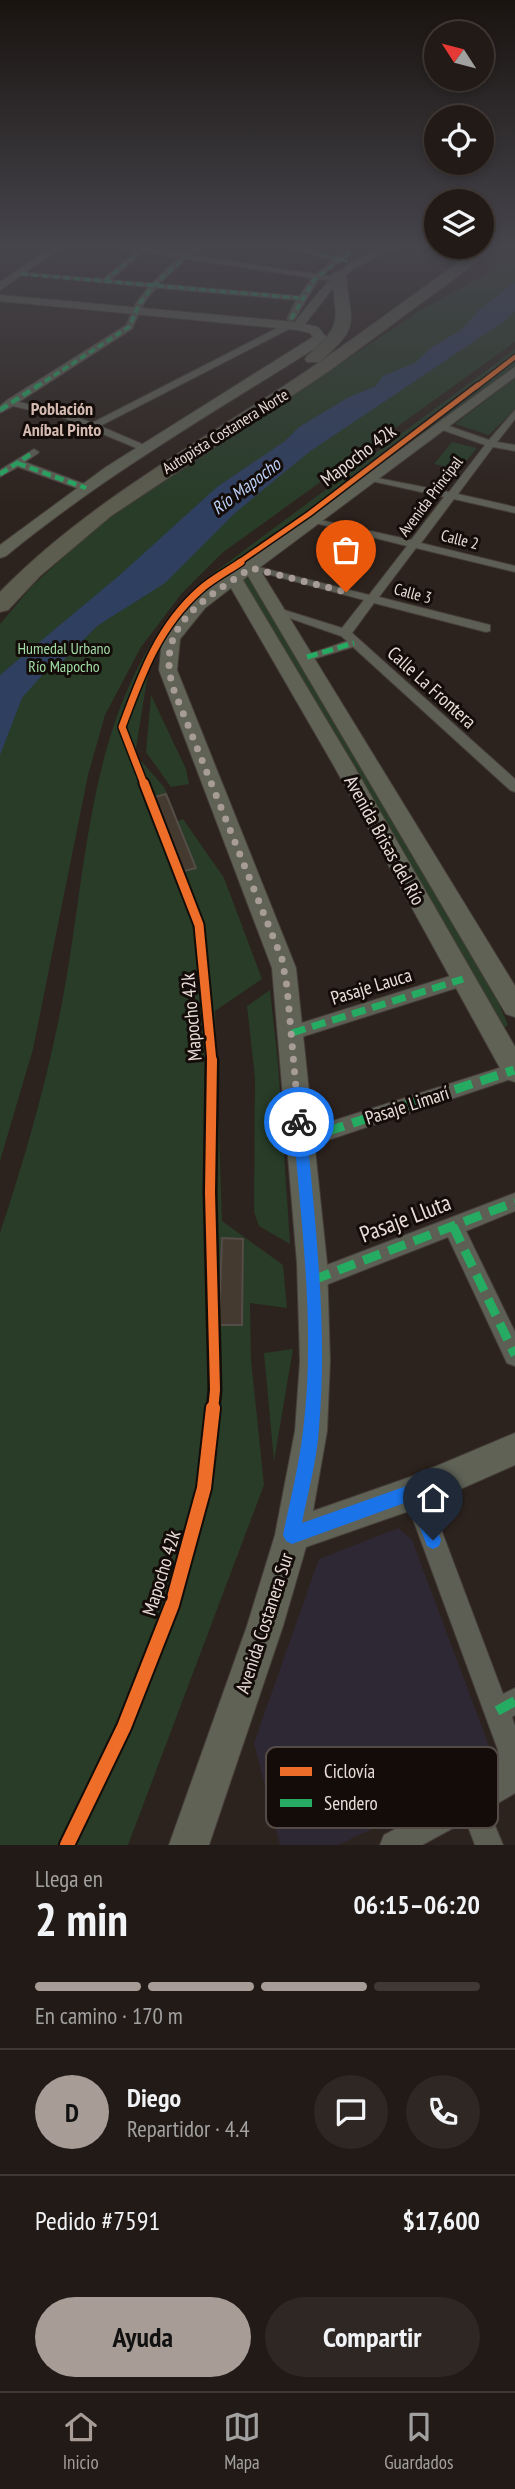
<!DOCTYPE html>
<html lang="es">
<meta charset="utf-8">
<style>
body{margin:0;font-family:"PT Sans Narrow",sans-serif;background:#2e2723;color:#f1f3f6;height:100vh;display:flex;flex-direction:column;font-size:26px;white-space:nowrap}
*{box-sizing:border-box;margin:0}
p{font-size:23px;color:#a2a1a1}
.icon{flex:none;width:38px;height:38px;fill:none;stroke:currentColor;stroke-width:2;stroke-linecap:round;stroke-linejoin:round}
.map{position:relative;height:1845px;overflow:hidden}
.sheet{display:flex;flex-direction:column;background:#221a16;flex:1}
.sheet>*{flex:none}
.needle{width:46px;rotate:306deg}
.controls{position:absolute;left:424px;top:21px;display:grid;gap:14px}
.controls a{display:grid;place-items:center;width:70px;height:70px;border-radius:50%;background:#221a16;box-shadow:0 4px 10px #0003,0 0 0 2px #3f3835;font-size:35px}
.pin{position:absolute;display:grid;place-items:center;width:60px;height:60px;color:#fff;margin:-72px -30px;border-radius:50% 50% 50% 0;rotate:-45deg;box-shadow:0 0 7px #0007}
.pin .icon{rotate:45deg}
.courier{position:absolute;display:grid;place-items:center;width:70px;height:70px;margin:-35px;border:5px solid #1a73e8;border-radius:50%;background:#fff;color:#222;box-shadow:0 2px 9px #0007}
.overview em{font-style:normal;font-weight:600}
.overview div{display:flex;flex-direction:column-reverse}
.overview{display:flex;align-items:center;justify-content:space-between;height:119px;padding:0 35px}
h1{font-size:46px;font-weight:600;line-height:52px}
.bar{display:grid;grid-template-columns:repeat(4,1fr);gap:10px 7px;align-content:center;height:84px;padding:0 35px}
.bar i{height:9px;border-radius:5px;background:#3f3835}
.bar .selected{background:#a89c96}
.bar p{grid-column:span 4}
.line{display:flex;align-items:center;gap:18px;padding:0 35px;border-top:2px solid #3f3835}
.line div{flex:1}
.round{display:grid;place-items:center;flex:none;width:74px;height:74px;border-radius:37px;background:#2e2723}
.primary-button{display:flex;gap:14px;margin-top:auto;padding:14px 35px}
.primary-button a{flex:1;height:80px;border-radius:42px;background:#a89c96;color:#111;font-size:28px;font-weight:600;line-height:80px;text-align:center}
.primary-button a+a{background:#2e2723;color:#f1f3f6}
.tabs{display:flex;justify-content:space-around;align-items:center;height:98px;border-top:2px solid #3f3835;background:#221a16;font-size:19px;color:#a2a1a1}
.tabs a{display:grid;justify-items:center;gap:4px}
.tabs .selected{color:#a89c96}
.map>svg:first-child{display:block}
.education{fill:#2e2835}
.green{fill:#283c28}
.water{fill:#2f3f60}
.building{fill:#443a30;stroke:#544c46;stroke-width:2}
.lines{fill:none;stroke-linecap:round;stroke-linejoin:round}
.street-casing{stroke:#463e3a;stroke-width:2}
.secondary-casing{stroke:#463e3a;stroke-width:2}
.primary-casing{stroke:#463e3a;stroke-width:3}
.highway-casing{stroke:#463e3a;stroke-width:2}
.street{fill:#5d5f54;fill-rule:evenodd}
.secondary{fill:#5f6255;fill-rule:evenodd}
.primary{fill:#5f5f52;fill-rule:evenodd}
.highway{fill:#5c5c4f;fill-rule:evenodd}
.quiet-far5{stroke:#26ab63;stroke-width:3.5;stroke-dasharray:7 3.5;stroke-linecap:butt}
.quiet-far4{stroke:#26ab63;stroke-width:4.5;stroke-dasharray:9 4.5;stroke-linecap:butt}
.quiet-far3{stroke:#26ab63;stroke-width:5;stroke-dasharray:11 5;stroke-linecap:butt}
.quiet-far2{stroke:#26ab63;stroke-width:7;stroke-dasharray:14 7;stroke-linecap:butt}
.quiet-far1{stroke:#26ab63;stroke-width:9;stroke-dasharray:18 9;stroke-linecap:butt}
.quiet{stroke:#26ab63;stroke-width:10;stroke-dasharray:22 10;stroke-linecap:butt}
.cycleway-far5-casing{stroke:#140c08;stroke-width:7}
.cycleway-far4-casing{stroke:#140c08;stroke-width:8}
.cycleway-far3-casing{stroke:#140c08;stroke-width:10}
.cycleway-far2-casing{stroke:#140c08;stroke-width:13}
.cycleway-far1-casing{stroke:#140c08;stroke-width:15}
.cycleway-casing{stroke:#140c08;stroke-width:18}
.cycleway-far5{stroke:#ee6e29;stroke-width:4.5}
.cycleway-far4{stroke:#ee6e29;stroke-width:5}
.cycleway-far3{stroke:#ee6e29;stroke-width:7}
.cycleway-far2{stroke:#ee6e29;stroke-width:9}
.cycleway-far1{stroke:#ee6e29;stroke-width:10}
.cycleway{stroke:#ee6e29;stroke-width:14}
.route{fill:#1a73e8}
.done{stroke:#a89c96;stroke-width:7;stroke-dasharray:0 12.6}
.labels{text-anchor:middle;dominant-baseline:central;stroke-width:6;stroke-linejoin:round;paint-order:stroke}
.far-street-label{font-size:16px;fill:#eaddd7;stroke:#140c08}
.far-park-label{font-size:16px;fill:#a1dda6;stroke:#140c08}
.far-neighbourhood-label{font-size:18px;font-weight:bold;fill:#d5bbb1;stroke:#140c08}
.far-water-label{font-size:18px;font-style:italic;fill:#bbd0f7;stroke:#140c08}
.street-label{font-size:19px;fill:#eaddd7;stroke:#140c08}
.near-street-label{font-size:23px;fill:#eaddd7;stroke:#140c08}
.key{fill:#140c08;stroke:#544b46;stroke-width:2}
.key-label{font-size:19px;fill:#eaddd7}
</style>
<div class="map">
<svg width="515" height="1845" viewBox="0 0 515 1845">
<rect width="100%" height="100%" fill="#2d231e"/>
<path class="education" d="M398 1528 412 1540 498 1770 338 1845H280L254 1743 319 1559Z"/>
<path class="green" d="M515 254V342L222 553 182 593 141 647 105 715 88 775 33 1049 0 1161V624L33 585 102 522 424 308 485 275Z
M515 349V367L309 519 163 642 148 673 135 754 164 787 178 821 183 819 224 878 262 979 215 1011 222 1221 283 1265 287 1308 250 1303 251 1360 264 1485 128 1845H0V1233C25 1158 47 1081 62 1003 90 858 86 695 199 584Z
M515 378V409L489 435 455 424Z
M452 442 477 448 459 470 434 464Z
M245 578 250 579 496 997 508 1025 499 1032 242 581Z
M151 695 186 769 189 784 171 787 146 752Z
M270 990 278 1064 290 1244 259 1226 254 1212 255 1078 247 1006Z
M293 1349 274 1461 264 1353Z"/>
<path class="water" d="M515 282V311L503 322 309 452 235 513 165 583 97 626 60 664 45 672 22 698 0 755V675L121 574 217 487 285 441 299 427 349 397 376 386 383 376 415 363 432 347 461 330 479 310Z"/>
<path class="building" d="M166 794 196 868 180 872 151 798Z
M222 1238 243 1239 242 1325H219Z"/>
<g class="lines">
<g class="street-casing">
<path id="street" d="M108 245H147L148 248 183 254 194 245H202L190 255 316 274 333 260 277 245H291L337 256 347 250 354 252 345 258 346 262 340 261 323 275 337 277V281L319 279 317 282 295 319 291 321 287 319 296 300 156 288 144 303 132 329 19 402 70 414 92 423 287 323H293V327L100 426 149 447 151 449 146 452 64 418 13 406 0 413V406L7 400 126 325 136 303 148 287 17 274 21 272 103 279 136 251ZM143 252 178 257 152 283 111 280ZM186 259 312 278 299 296 159 284Z
M515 410V419L497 442 515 445V451L493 447 458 494 515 507V513L454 499 421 543 515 566V572L416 548 379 597 490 625V631L486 632 374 603 352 633 515 779V792L510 790 353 647 307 661 301 657 347 641 341 636 272 612 278 608 342 628 364 600 245 568 251 565 369 595 407 546 311 522V518L411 540 444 497 367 480V476L449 492 485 445 437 428V424H443L489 440Z
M34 449 39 452 37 454 25 462 90 486V490H82L18 467 0 477V470Z
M463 972 469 974 471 979 469 984 292 1040 286 1038 283 1033 286 1028 292 1026Z
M515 1063 514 1078 301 1149 294 1146 292 1140 294 1134 301 1131Z
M515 1193V1211L466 1231 515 1332V1366L507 1363 448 1237 313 1290 306 1287 303 1280 306 1273Z
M415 1480 423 1484 427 1492 503 1694 515 1688V1715L512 1717 515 1726V1793L488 1809 503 1845H475L466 1821 422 1845H380L384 1835 495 1777 499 1768 498 1750 403 1492 407 1484Z"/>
</g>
<g class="secondary-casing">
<path id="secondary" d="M54 245H66L0 290V282Z
M385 245H401L353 269 333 288 305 324 318 327 326 337 314 349C209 415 102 477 6 556L0 558V545L106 467 313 337 310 333 298 330 0 301V295L295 322C321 288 343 260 385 245Z
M515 367V377L259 568 515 986V1017L506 1014 248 576 243 580 354 766 515 1047V1082L506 1079 334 766 231 588 205 608 180 639 177 670 296 968 327 1263 330 1361 327 1431 313 1511 413 1476 515 1433V1465L415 1509 306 1547 283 1626 209 1845H169L247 1626 275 1535 295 1431 300 1361 297 1263 272 968 159 670 162 639 193 600Z"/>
</g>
<g class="primary-casing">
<path id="primary" d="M428 245 419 250 413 246 414 245Z"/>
</g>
<g class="highway-casing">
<path id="highway" d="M484 245H500L329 371 111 516 40 576 8 610 0 612V592C85 505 191 447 293 380 358 337 419 289 484 245Z
M339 270 346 274C350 324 363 325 319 362H307L305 359 307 356C347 322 334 319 332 274Z"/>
</g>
<use href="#street" class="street"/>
<use href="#secondary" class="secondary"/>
<use href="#primary" class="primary"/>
<use href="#highway" class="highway"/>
<path class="quiet-far5" d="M280 245 352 262
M21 274 299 298
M105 281 147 245
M291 319 314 280 350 252
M36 387 129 327 140 303 153 286 199 245"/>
<path class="quiet-far4" d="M0 410 39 385
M17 463 86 488
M0 474 34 452"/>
<path class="quiet-far3" d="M307 657 354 643"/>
<path class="quiet-far2" d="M292 1033 463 979"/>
<path class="quiet-far1" d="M301 1140 514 1070
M453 1226 515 1355
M313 1280 515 1202"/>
<path class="quiet" d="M497 1711 515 1701"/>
<g class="cycleway-far5-casing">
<path id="cycleway-far5" d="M476 387 515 357"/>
</g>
<g class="cycleway-far4-casing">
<path id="cycleway-far4" d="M238 563 309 514 478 385"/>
</g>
<g class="cycleway-far3-casing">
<path id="cycleway-far3" d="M144 784 122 727C141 676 158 627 200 590 212 579 228 571 241 562"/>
</g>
<g class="cycleway-far2-casing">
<path id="cycleway-far2" d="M144 783 199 925 212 1062"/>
</g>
<g class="cycleway-far1-casing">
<path id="cycleway-far1" d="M212 1060 210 1192 215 1390 213 1410"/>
</g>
<g class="cycleway-casing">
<path id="cycleway" d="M67 1845 124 1727 172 1605 204 1488 213 1408"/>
</g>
<use href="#cycleway-far5" class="cycleway-far5"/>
<use href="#cycleway-far4" class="cycleway-far4"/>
<use href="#cycleway-far3" class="cycleway-far3"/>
<use href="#cycleway-far2" class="cycleway-far2"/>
<use href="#cycleway-far1" class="cycleway-far1"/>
<use href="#cycleway" class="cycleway"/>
</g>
<linearGradient id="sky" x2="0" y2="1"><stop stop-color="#191310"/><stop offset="0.49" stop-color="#46454c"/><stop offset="1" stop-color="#46454c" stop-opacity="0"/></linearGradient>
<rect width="515" height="504" fill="url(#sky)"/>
<path class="route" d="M299 1116 306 1122C315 1224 328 1325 319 1428 317 1460 308 1492 302 1523L415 1483 420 1486 441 1540 439 1546 433 1549 427 1546 410 1501 292 1544 286 1541 283 1535C290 1501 299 1466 303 1431 316 1329 301 1224 293 1122Z"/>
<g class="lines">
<path class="done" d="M299 1122 287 987 282 959 175 693C151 627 203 600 251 568L346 592"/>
</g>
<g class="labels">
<g class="far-street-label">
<text transform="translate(225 431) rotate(-32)">Autopista Costanera Norte</text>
<text transform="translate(430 496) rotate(-53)">Avenida Principal</text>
<text transform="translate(460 539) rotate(14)">Calle 2</text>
<text transform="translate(413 593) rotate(15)">Calle 3</text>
</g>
<g class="far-park-label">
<text x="64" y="648">Humedal Urbano<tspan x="64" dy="18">Río Mapocho</tspan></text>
</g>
<g class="far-neighbourhood-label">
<text x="62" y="408">Población<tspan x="62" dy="21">Aníbal Pinto</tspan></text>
</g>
<g class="far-water-label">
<text transform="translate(246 486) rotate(-37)">Río Mapocho</text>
</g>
<g class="street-label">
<text transform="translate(358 455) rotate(-37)">Mapocho 42k</text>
<text transform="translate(432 687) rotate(42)">Calle La Frontera</text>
<text transform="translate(385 840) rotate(61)">Avenida Brisas del Río</text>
<text transform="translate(371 986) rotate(-17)">Pasaje Lauca</text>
<text transform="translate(191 1017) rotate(-95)">Mapocho 42k</text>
<text transform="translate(407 1105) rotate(-18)">Pasaje Limarí</text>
<text transform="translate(161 1573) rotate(-73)">Mapocho 42k</text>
<text transform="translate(264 1623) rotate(-72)">Avenida Costanera Sur</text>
</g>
<g class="near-street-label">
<text transform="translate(405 1218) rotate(-21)">Pasaje Lluta</text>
</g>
</g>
<rect x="266" y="1747" width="232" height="81" rx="10" class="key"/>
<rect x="280" y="1767" width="32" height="9" fill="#ee6e29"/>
<rect x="280" y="1799" width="32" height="8" fill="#26ab63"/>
<g class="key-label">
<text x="324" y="1778">Ciclovía</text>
<text x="324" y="1810">Sendero</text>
</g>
</svg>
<div class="controls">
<a><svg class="needle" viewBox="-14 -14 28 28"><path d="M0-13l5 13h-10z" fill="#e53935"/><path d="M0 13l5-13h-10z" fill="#a2a1a1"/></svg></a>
<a><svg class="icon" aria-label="locate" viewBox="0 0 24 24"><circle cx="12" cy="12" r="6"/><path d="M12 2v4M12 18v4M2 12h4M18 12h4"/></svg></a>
<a><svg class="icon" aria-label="layers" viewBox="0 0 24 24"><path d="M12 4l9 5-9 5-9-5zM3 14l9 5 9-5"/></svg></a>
</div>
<div class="pin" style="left:346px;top:592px;background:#ea580c"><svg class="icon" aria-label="bag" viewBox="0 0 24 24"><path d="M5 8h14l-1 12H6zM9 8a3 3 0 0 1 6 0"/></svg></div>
<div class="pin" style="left:433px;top:1540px;background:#1f2937"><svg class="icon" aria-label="home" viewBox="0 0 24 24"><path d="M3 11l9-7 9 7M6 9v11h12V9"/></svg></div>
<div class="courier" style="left:299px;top:1122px"><svg class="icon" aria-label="bike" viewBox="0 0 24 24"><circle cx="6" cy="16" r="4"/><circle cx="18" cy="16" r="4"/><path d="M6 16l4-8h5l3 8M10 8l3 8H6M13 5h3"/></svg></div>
</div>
<section class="sheet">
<div class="overview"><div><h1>2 min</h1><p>Llega en</p></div><em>06:15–06:20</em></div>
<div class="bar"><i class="selected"></i><i class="selected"></i><i class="selected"></i><i></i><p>En camino · 170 m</p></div>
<div class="line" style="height:126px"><b class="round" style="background:#a89c96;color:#111">D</b><div><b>Diego</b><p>Repartidor · 4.4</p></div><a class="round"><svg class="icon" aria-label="chat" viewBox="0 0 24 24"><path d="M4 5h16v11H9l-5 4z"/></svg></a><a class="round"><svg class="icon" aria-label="phone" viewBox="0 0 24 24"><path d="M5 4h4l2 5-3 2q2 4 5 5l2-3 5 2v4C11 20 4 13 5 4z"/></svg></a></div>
<div class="line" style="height:91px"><div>Pedido #7591</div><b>$17,600</b></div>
<div class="primary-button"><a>Ayuda</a><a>Compartir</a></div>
</section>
<nav class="tabs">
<a class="selected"><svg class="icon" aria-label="home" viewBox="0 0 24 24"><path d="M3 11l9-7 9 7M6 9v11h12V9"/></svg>Inicio</a>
<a><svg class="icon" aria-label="map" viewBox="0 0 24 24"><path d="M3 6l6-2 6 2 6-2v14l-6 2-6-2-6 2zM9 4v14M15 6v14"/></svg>Mapa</a>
<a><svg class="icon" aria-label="saved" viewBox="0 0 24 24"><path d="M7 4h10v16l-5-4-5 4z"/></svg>Guardados</a>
</nav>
